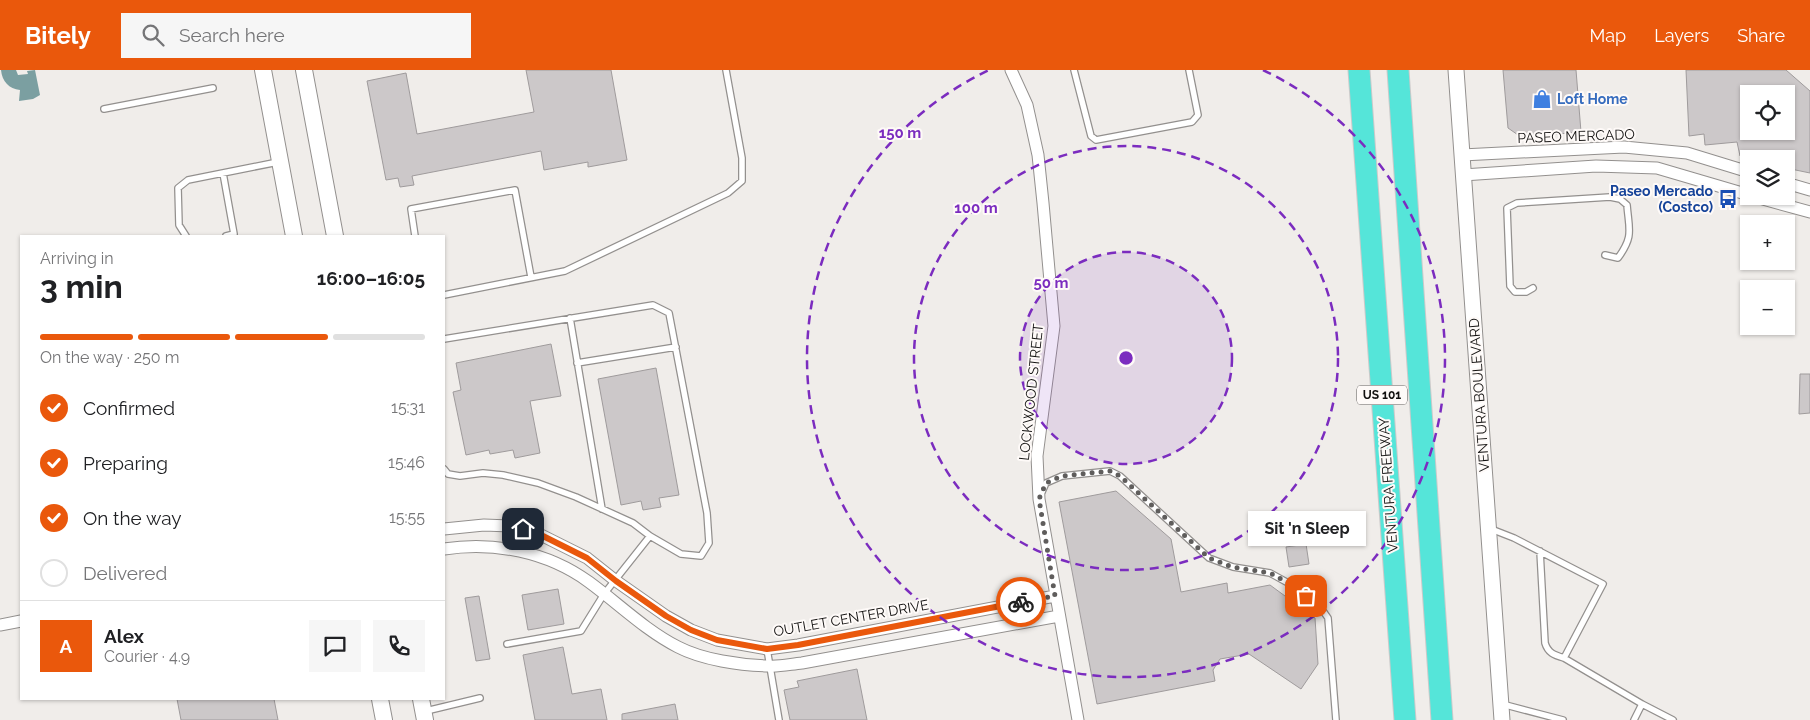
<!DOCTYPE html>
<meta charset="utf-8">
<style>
body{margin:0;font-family:Raleway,sans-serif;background:#f6f6f6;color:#202124;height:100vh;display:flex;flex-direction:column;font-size:19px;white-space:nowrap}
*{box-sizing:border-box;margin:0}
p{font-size:16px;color:#757577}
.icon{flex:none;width:28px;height:28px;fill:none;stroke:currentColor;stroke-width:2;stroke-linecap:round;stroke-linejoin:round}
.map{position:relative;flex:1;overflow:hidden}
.sheet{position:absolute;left:20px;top:165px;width:425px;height:465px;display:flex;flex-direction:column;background:#fff;border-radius:0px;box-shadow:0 1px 4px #0004}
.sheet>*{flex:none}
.fabs{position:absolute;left:1740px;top:15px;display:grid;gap:10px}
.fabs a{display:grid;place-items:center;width:55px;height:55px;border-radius:0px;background:#fff;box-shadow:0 1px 4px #0004;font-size:25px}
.pin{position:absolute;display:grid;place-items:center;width:42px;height:42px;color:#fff;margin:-21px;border-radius:10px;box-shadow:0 2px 8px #0006}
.courier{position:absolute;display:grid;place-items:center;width:50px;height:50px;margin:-25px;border:4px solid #ea580c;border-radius:50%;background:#fff;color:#222;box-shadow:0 1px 6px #0007}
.bubble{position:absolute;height:35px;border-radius:0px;background:#fff;box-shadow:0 1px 4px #0004;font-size:16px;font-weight:700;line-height:35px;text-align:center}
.head em{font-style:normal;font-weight:700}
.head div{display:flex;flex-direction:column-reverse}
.head{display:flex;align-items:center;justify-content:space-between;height:85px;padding:0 20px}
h1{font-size:32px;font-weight:700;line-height:38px}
.bar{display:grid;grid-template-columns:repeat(4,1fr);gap:8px 5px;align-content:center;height:60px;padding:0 20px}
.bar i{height:6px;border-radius:4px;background:#e0e0e0}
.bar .selected{background:#ea580c}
.bar p{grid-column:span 4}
.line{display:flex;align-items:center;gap:12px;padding:0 20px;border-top:1px solid #e0e0e0}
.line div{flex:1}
.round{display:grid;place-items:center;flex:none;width:52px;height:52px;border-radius:0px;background:#f6f6f6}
ol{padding:0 20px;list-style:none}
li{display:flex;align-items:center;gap:15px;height:55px}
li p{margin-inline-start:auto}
li .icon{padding:5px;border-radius:50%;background:#ea580c;color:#fff;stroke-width:4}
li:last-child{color:#757577}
li i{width:28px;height:28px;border:2px solid #e0e0e0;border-radius:50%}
header{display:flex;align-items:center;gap:30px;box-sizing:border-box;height:70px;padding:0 25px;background:#ea580c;color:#fff}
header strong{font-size:24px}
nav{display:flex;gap:28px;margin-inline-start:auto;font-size:18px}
.search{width:350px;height:45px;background:#f6f6f6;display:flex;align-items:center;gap:12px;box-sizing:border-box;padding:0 18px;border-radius:0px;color:#757577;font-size:19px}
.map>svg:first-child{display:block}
.water{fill:#7b9fa1}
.building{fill:#ccc8c9;stroke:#9f9b9c;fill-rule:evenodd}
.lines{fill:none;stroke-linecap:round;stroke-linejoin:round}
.service-casing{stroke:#93908e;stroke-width:8}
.minor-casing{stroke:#93908e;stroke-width:13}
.tertiary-casing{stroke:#93908e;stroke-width:17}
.secondary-casing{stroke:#93908e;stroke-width:18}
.motorway-casing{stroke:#cbcaca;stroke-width:23}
.service{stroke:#fff;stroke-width:5.5}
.minor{stroke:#fff;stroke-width:11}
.tertiary{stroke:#fff;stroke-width:15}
.secondary{stroke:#fff;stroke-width:16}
.motorway{stroke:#55e5d9;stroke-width:21}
.done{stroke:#5f5d5c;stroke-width:5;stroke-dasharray:0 9}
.route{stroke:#ea580c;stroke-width:6}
.ring{fill:none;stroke:#7b2cbf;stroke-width:2.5;stroke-dasharray:9 6}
.labels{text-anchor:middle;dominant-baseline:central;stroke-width:4;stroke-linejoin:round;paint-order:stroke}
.shield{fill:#fefaf8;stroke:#585655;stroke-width:1}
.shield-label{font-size:12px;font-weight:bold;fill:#11100f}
.shop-label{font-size:14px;font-weight:bold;fill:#366cbe;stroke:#fefaf8;text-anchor:start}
.street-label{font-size:14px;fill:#11100f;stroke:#fefaf8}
.transit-label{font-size:14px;font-weight:bold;fill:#164399;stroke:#fefaf8;text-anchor:end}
.centre{fill:#7b2cbf;stroke:#fefaf8;stroke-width:2.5}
.ring-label{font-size:15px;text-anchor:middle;font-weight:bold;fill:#7b2cbf;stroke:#fefaf8;stroke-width:4;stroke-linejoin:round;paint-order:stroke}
</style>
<header>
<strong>Bitely</strong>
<div class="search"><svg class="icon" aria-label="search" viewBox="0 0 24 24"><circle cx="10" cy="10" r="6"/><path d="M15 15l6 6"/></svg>Search here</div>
<nav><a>Map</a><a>Layers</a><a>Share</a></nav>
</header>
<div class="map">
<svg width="1810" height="650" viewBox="0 0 1810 650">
<rect width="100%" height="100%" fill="#f0edea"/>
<path class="water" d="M1 0H16L18 5 28 4 27 1 35 0 40 25 33 29 19 31 20 20C9 19 2 11 1 0Z"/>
<path class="building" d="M526 0H611L627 90 588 97V92L544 100 541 81 412 106 414 115 400 117 398 108 386 110 367 11 406 3 417 64 534 42Z
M1503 0H1576L1581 62 1521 67 1508 58Z
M1686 0H1786L1810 21V103L1786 98V89H1750L1740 86 1737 72 1705 75 1704 64 1689 66ZM1749 24H1786V61H1749Z
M551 274 561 326 530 331 540 383 515 388 513 380 490 384 489 380 466 385 453 322 461 320 456 293Z
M656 298 679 425 659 428 661 437 643 440 641 431 621 435 598 309Z
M1800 304H1810V343L1799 344Z
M1116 421 1171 469 1181 522 1227 513 1228 523 1270 515 1315 548 1318 594 1301 619 1249 584 1220 589 1213 600 1215 611 1097 634 1059 432Z
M1306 474 1309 494 1289 497 1286 477Z
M558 519 564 554 528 560 522 525Z
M479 526 490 589 476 591 465 528Z
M563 577 572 624 601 619 607 650H535L523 585Z
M857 599 867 650H790L784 620 799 617 797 611Z
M177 629H274L278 650H181Z
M675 634 678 650H622V644Z"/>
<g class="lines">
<g class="service-casing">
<path id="service" d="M1074 0 1091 66 1096 70 1192 52 1198 45 1189 0
M104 39 213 18
M223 103 234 164 226 166
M186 166 179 155 178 118 188 110 278 92
M415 166 411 139 515 120 531 207
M1533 218 1526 222H1515L1510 216 1507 138 1517 133 1610 127 1620 129 1627 135C1629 160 1634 166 1618 188L1605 185
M444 225 565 201 728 123 742 111V88L726 0
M570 248 602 439
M444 269 653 235 669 243 707 443 709 473 701 486 681 484 650 466 633 453 576 427 538 413 503 405 483 403 460 406 448 404 444 399
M577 293 676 277
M1042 422 1046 413 1062 406 1110 401 1120 406 1209 488 1233 497 1270 503 1290 514 1321 538 1328 548 1336 650
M1491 459 1514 468 1603 514 1564 588 1642 634 1634 650
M1540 481 1545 573C1548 583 1554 585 1564 588
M507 574 581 561 604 524 650 466
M767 579 779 650
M1502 634 1563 650
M1642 634 1673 650
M426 641 480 628"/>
</g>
<g class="minor-casing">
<path id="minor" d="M1011 0 1027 35 1038 85 1043 133 1054 256 1037 386 1039 429 1078 650
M1462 85 1624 77 1687 83 1749 102
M1463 105 1596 96 1657 98 1749 125
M1786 113 1810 120
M1752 126 1810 142
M444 459 484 455 510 456 535 462 587 488 616 511 666 546 691 560 717 570 767 579 798 575 1055 526
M444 479C494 471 548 482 589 512 619 534 645 560 678 577 703 590 740 595 768 596 779 597 791 594 802 593L1059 546
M0 555 21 551"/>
</g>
<g class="tertiary-casing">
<path id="tertiary" d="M1456 0 1502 650"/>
</g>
<g class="secondary-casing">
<path id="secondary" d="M263 0 294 166
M304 0 335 166
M380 629 384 650
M421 629 425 650"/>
</g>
<g class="motorway-casing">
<path id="motorway" d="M1359 0 1405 650
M1398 0 1442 650"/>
</g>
<use href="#service" class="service"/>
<use href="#minor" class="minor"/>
<use href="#tertiary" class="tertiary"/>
<use href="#secondary" class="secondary"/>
<use href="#motorway" class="motorway"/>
</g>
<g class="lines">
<path class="done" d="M1021 532 1055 526 1039 429 1046 413 1062 406 1110 401 1120 406 1209 488 1232 497 1270 503 1290 514 1306 526"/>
<path class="route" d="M523 459 535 462 587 488 616 511 666 546 691 560 717 570 767 579 798 575 1021 532"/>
</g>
<circle cx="1126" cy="288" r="106" fill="#7b2cbf" fill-opacity=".12"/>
<g class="ring">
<circle cx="1126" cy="288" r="106"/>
<circle cx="1126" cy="288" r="212"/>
<path d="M1263 0A319 319 0 1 1 989 0"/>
</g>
<defs>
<g id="shop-bare" transform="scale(1.5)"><path d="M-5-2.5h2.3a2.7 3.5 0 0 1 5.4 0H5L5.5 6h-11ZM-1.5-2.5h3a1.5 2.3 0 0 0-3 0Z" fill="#3f7fe0" stroke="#fefaf8" stroke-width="2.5" paint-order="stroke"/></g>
<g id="bus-bare" transform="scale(1.5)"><path d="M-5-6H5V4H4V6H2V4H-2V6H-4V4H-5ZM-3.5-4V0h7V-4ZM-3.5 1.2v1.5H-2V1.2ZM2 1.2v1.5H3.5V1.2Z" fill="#1a4fb4" stroke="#fefaf8" stroke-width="2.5" paint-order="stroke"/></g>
</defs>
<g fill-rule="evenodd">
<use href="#shop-bare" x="1542" y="29"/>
<use href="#bus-bare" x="1728" y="129"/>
</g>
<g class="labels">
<rect class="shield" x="1357" y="315.5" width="50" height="19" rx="4"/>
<g class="shield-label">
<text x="1382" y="325">US 101</text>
</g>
<g class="shop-label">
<text x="1557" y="29">Loft Home</text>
</g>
<g class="street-label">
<text transform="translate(1576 66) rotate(-2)">PASEO MERCADO</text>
<text transform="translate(1031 322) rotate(-84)">LOCKWOOD STREET</text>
<text transform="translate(1479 325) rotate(-94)">VENTURA BOULEVARD</text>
<text transform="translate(1388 415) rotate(-94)">VENTURA FREEWAY</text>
<text transform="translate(851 548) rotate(-10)">OUTLET CENTER DRIVE</text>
</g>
<g class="transit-label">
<text x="1713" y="121">Paseo Mercado<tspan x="1713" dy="16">(Costco)</tspan></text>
</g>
</g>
<circle cx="1126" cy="288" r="8" class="centre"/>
<g class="ring-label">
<text x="900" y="68">150 m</text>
<text x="976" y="143">100 m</text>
<text x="1051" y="218">50 m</text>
</g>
</svg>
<div class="fabs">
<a><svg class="icon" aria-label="locate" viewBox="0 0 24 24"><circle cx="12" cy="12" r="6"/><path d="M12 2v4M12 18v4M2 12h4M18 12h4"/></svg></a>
<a><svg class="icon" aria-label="layers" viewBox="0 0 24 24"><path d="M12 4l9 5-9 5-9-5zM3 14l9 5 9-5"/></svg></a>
<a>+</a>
<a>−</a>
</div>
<div class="pin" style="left:1306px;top:526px;background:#ea580c"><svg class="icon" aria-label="bag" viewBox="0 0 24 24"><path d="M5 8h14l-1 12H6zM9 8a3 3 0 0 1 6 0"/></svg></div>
<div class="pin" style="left:523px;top:459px;background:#1f2937"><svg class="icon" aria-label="home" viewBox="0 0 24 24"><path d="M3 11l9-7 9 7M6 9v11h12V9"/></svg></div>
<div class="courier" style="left:1021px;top:532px"><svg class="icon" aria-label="bike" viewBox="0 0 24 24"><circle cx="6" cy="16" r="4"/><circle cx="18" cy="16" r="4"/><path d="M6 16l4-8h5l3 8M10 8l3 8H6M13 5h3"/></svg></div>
<div class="bubble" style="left:1248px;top:441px;width:118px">Sit 'n Sleep</div>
<section class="sheet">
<div class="head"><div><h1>3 min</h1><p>Arriving in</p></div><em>16:00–16:05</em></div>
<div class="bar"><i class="selected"></i><i class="selected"></i><i class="selected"></i><i></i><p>On the way · 250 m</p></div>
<ol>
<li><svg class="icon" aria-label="check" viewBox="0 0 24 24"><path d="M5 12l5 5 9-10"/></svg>Confirmed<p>15:31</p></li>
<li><svg class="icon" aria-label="check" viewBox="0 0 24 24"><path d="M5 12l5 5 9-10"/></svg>Preparing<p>15:46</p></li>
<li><svg class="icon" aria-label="check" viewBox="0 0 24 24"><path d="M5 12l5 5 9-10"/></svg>On the way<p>15:55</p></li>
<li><i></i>Delivered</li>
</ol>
<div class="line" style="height:90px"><b class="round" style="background:#ea580c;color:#fff">A</b><div><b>Alex</b><p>Courier · 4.9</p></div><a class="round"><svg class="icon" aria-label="chat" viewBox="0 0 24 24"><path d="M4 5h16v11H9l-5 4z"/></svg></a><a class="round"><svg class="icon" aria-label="phone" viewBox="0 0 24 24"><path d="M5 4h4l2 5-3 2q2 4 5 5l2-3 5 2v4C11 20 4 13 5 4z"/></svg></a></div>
</section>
</div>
